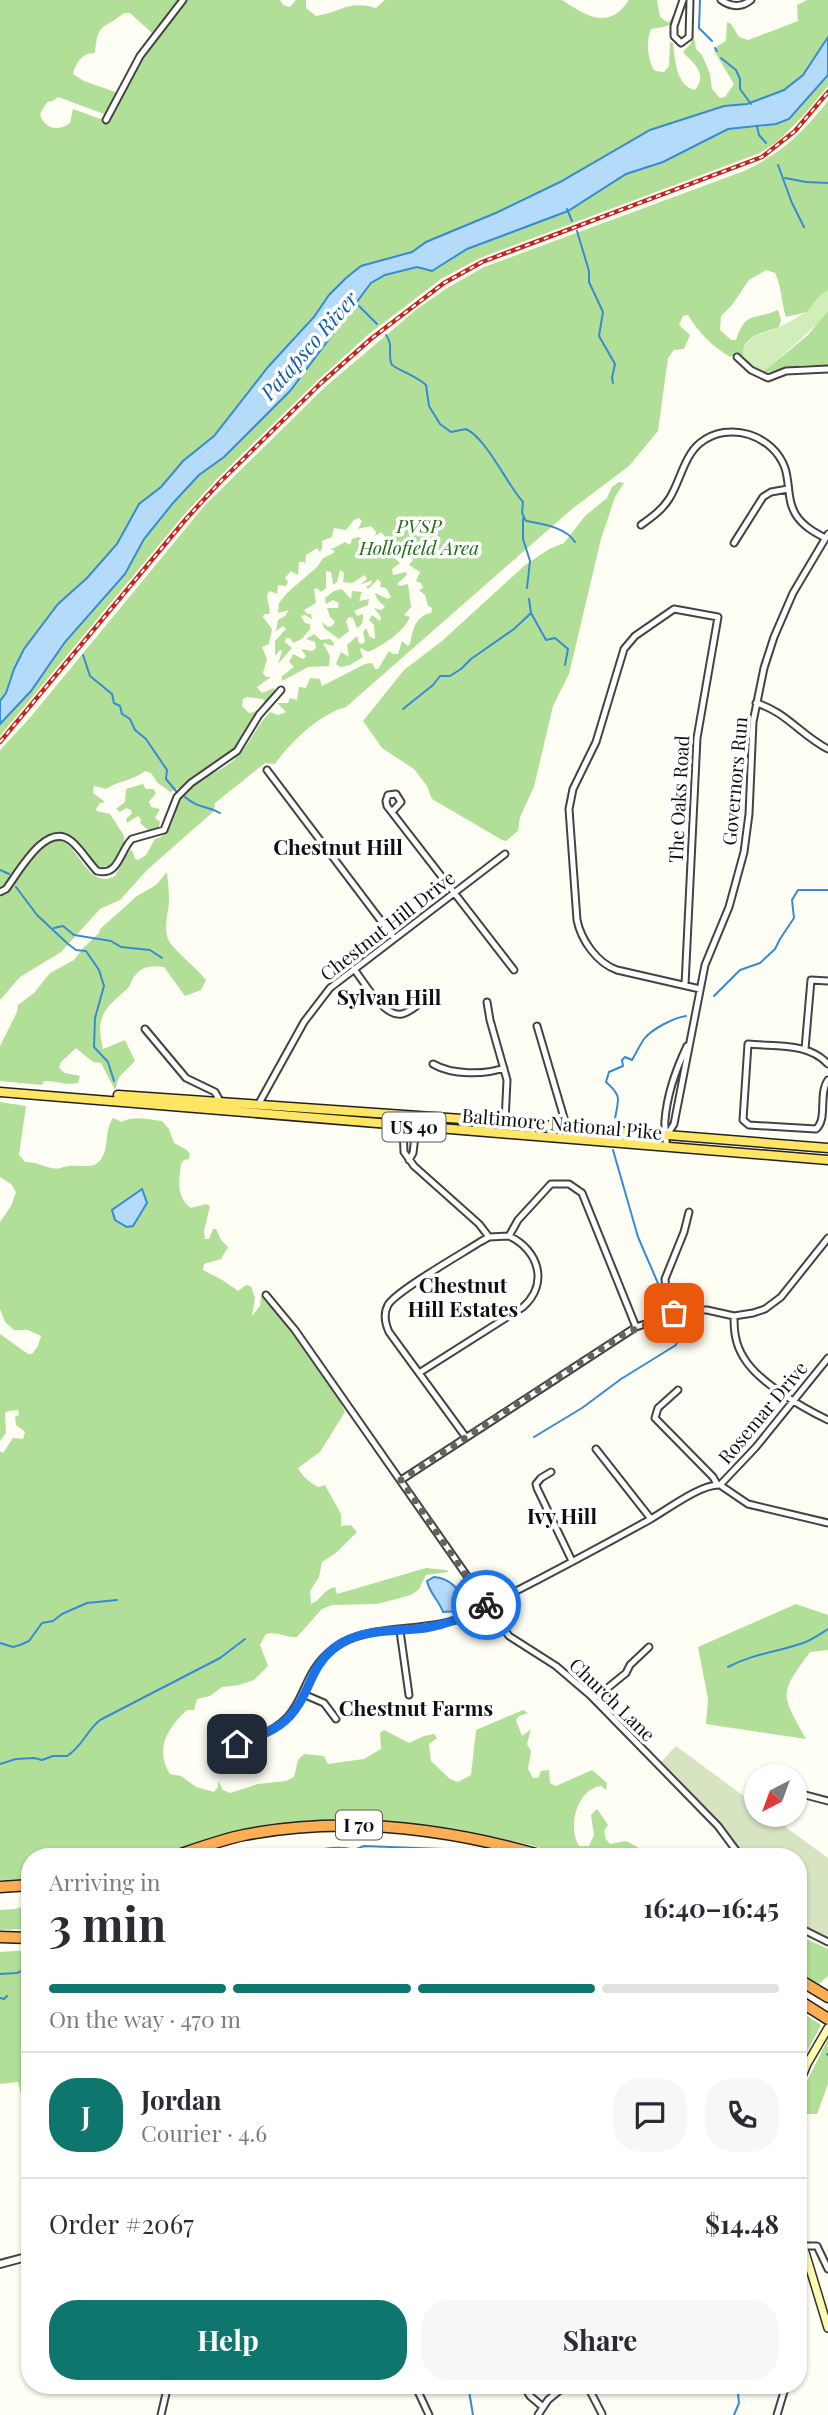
<!DOCTYPE html>
<meta charset="utf-8">
<style>
body{margin:0;font-family:"Playfair Display",serif;background:#f7f7f7;color:#2b2b33;height:100vh;display:flex;flex-direction:column;font-size:26px;white-space:nowrap}
*{box-sizing:border-box;margin:0}
p{font-size:23px;color:#7c7c81}
.icon{flex:none;width:38px;height:38px;fill:none;stroke:currentColor;stroke-width:2;stroke-linecap:round;stroke-linejoin:round}
.map{position:relative;flex:1;overflow:hidden}
.sheet{position:absolute;left:21px;top:1848px;width:786px;height:546px;display:flex;flex-direction:column;background:#fff;border-radius:28px;box-shadow:0 2px 5px #0004}
.sheet>*{flex:none}
.needle{width:46px;rotate:221deg}
.fabs{position:absolute;left:744px;top:1764px;display:grid;gap:14px}
.fabs a{display:grid;place-items:center;width:63px;height:63px;border-radius:50%;background:#fff;box-shadow:0 2px 5px #0004;font-size:35px}
.pin{position:absolute;display:grid;place-items:center;width:60px;height:60px;color:#fff;margin:-30px;border-radius:14px;box-shadow:0 4px 10px #0006}
.courier{position:absolute;display:grid;place-items:center;width:70px;height:70px;margin:-35px;border:5px solid #1a73e8;border-radius:50%;background:#fff;color:#222;box-shadow:0 2px 9px #0007}
.overview em{font-style:normal;font-weight:700}
.overview div{display:flex;flex-direction:column-reverse}
.overview{display:flex;align-items:center;justify-content:space-between;height:119px;padding:0 28px}
h1{font-size:46px;font-weight:700;line-height:52px}
.bar{display:grid;grid-template-columns:repeat(4,1fr);gap:10px 7px;align-content:center;height:84px;padding:0 28px}
.bar i{height:9px;border-radius:5px;background:#e1e1e2}
.bar .current{background:#0f766e}
.bar p{grid-column:span 4}
.line{display:flex;align-items:center;gap:18px;padding:0 28px;border-top:2px solid #e1e1e2}
.line div{flex:1}
.round{display:grid;place-items:center;flex:none;width:74px;height:74px;border-radius:28px;background:#f7f7f7}
.action{display:flex;gap:14px;margin-top:auto;padding:14px 28px}
.action a{flex:1;height:80px;border-radius:28px;background:#0f766e;color:#fff;font-size:28px;font-weight:700;line-height:80px;text-align:center}
.action a+a{background:#f7f7f7;color:#2b2b33}
.map>svg:first-child{display:block}
.green{fill:#d0edba}
.forest{fill:#b2df98;fill-rule:evenodd}
.cemetery{fill:#d6e4c2}
.water{fill:#b5dbfa;stroke:#378ad5;stroke-width:2}
.lines{fill:none;stroke-linecap:round;stroke-linejoin:round}
.stream{stroke:#378ad5;stroke-width:2}
.minor-casing{stroke:#434343;stroke-width:9}
.tertiary-casing{stroke:#434343;stroke-width:10}
.secondary-casing{stroke:#323232;stroke-width:10}
.primary-casing{stroke:#212121;stroke-width:11}
.motorway-casing{stroke:#212121;stroke-width:13}
.minor{stroke:#fff;stroke-width:5}
.tertiary{stroke:#fff;stroke-width:6}
.secondary{stroke:#fffcaf;stroke-width:7}
.primary{stroke:#ffe564;stroke-width:8}
.motorway{stroke:#fcae54;stroke-width:10}
.rail-casing{stroke:#ca231e;stroke-width:4.5}
.rail{stroke:#fff;stroke-width:2;stroke-dasharray:5;stroke-linecap:butt}
.done{stroke:#646360;stroke-width:7;stroke-dasharray:0 12.6}
.route{stroke:#1a73e8;stroke-width:9}
.labels{text-anchor:middle;dominant-baseline:central;stroke-width:7;stroke-linejoin:round;paint-order:stroke}
.shield{fill:#fff;stroke:#585858;stroke-width:2}
.shield-label{font-size:18px;font-weight:bold;fill:#101010}
.park-label{font-size:19px;font-style:italic;fill:#266d1b;stroke:#fff}
.street-label{font-size:19px;fill:#101010;stroke:#fff}
.water-label{font-size:21px;font-style:italic;fill:#105cab;stroke:#fff}
.neighbourhood-label{font-size:21px;font-weight:bold;fill:#101010;stroke:#fff}
</style>
<div class="map">
<svg width="828" height="2415" viewBox="0 0 828 2415">
<rect width="100%" height="100%" fill="#fffef4"/>
<path class="green" d="M828 239V364L815 326 762 374 742 358C744 335 760 335 777 328 787 324 797 317 807 312Z"/>
<path class="forest" d="M0 0H179L152 33 130 13H124C102 31 98 21 95 53 83 52 76 62 73 74L84 81 118 93 104 114 58 97 53 101 47 102 40 114C44 129 58 132 70 123L73 109 109 122 139 64 186 0H280L283 5 290 7 296 0H306V8L316 16C342 12 348 0 376 8L385 0H562C587 16 608 31 629 0H657L660 17 667 22 670 21 677 9C671 29 671 25 651 29 646 41 647 60 655 71L664 72 669 66 670 42 673 43C675 60 676 86 695 90 708 73 694 64 683 52L691 43 693 31 696 49 702 55 710 74 712 89 720 98 725 97 734 84 714 51 716 47 726 41 727 22 731 24 739 37 748 40 798 21 797 5 807 0H828V37L803 75 784 90 747 104 724 106 650 130 560 182 498 212 426 242 412 252 361 266 329 295 314 317 268 367 214 436 183 461 161 487 139 504 117 544 87 578 58 604 42 626 9 680 6 693 0 701Z
M828 75V86L803 116 778 141 760 153 480 258 441 279 369 334 318 380 217 479 183 516 0 736V724L31 691 65 642 125 574 144 539 173 503 199 474 224 457 290 391 360 297 377 278 417 267H440L467 249 568 211 626 174 663 162 728 129 761 127 797 111Z
M828 101V290L820 295 807 312 786 317C781 302 782 287 775 273L766 270 749 280 732 305 721 316 720 330 731 340H736C746 310 753 321 778 310L781 320 779 327C762 333 738 337 744 360L734 355 730 357C711 345 699 333 688 315L683 316 679 325 690 335 684 349 674 350 668 358 658 431 629 466 572 509 346 707C320 714 291 741 275 764L265 763 215 803 214 811 147 870 120 900 100 909 61 952 20 977 0 1000V897L8 893C18 879 28 862 41 849 73 819 78 878 105 879 108 879 112 877 115 876L129 851 132 850 135 859 138 860 146 855 155 839C178 833 171 808 185 792 198 777 220 773 235 759 249 746 256 726 270 712L278 715 286 712 277 703H288L290 698 297 700 299 687 306 688 310 678 320 679 322 686 365 664 372 663 375 669H378L389 651 393 654H398L402 641 408 646 410 644C413 630 415 616 431 613L432 608 428 606 425 595 419 590 423 588 421 583 416 581 420 572 409 565 413 560 412 555 407 553 402 556 399 553 403 550 402 545 394 544 391 548 386 542 388 540 381 532 375 536 376 532 371 526 358 529 362 521 359 518 354 520 346 530 334 528 332 537 322 541V548L320 552 317 548 306 555 305 565 304 562H299L298 575 291 571 285 578 288 582 286 586 278 585 277 594 270 591 267 595 270 614H264L263 617 272 629 269 644 262 647 267 659 263 673 266 677H271L257 687 262 693 274 688 276 692 265 702 263 699 247 697 243 699 242 706 249 713 254 712 261 707 240 744 182 787 170 792 157 782 151 773 145 771C134 780 118 781 106 789L94 786 93 793 105 802 100 803 96 809 97 811 110 814 124 836V843L115 862 108 866 98 868C83 849 70 825 43 838L7 884 0 888V750L28 720 205 505 325 387 417 309 447 288 484 267 744 171C782 153 802 133 828 101Z
M828 311V366L803 365 762 373 808 335Z
M619 482 624 483 615 497 601 539 569 674 553 706 534 787 520 817 518 831 506 841 502 840 432 799 427 786 414 769 382 748 363 721 404 670 442 641 524 566 549 549 564 543 585 516 607 498 612 487Z
M358 537 374 543 370 549H377L382 559 386 558 385 551H387L400 563 392 569 393 575 406 572 407 575 397 584 400 586 408 584 411 607 404 615 410 617C404 632 382 646 368 652L361 648 360 650 363 657 350 665 340 667 336 664 341 652 349 657 347 645 357 636 359 643 363 644 365 641 363 632 366 628 370 637 375 639 374 625 369 620 372 615 380 621 381 617 374 608 381 610 385 607 377 599 375 593 388 599 391 597 386 588 380 587 381 583 378 579 368 589 366 587 371 584 372 580 360 585 367 579 365 575 352 583 343 582 344 573 340 570 337 582 333 585 331 572 326 571V588L321 592 317 588 314 589 316 603 304 610 307 614H311L312 619 305 615 301 616 305 623 310 624V629L302 639 293 643 290 638H286L285 642 292 648 278 664 282 651 280 650 276 655 275 654V641L286 629 283 626 276 631 278 620 285 616 289 610 278 613 279 603 287 593 317 567 323 558 334 553V550H330L345 542 350 545 352 539Z
M342 589 351 599 352 591 362 592 359 601 369 599 368 605 354 611 357 616 363 614C363 620 363 625 357 628L353 618 349 617 346 621 349 631 339 639 324 628 322 622 328 627 332 626 335 622 330 617 327 608H338L339 603 333 600 326 604 325 598 334 591Z
M314 634 321 640 330 639 334 643 333 646 323 643 330 656 329 666 308 667 282 681V676L294 667 289 662 293 654 303 659 306 656 301 649 312 651 316 648 315 642 306 639Z
M143 784 146 789H153L156 793 149 802 151 807 160 809 155 818 160 822 159 827 148 830 140 823 141 819 138 816 127 823 126 819 132 813 131 810 126 808 120 812 116 809 125 802 126 789Z
M167 872C168 881 169 891 169 900 169 912 163 926 168 939 173 950 197 968 206 980L201 990 185 996 164 967C150 965 140 966 132 980 130 983 130 987 127 989 104 1009 95 1017 103 1049L125 1040 135 1061 119 1077 115 1090 101 1063 93 1062 76 1048 61 1062 59 1068 65 1073 80 1076 78 1083C65 1086 56 1080 44 1081L42 1085 0 1081V1046L17 1012 18 1005 34 993 50 973 74 960 84 947 99 933 100 929 137 896 156 885Z
M0 1102 26 1106 19 1155 25 1162C36 1162 42 1166 52 1168 59 1170 62 1167 68 1166 85 1164 98 1173 105 1150 108 1139 106 1127 113 1118L122 1122C133 1115 149 1120 162 1121L169 1129 174 1143 187 1150 190 1154 189 1159 184 1160 181 1164C179 1179 176 1198 191 1208L206 1204 210 1206 204 1231 205 1239H209L213 1229H216L221 1240 228 1247 221 1259 204 1264 203 1270 224 1281 238 1291 246 1285 251 1286 255 1298 252 1316 260 1306 261 1296 265 1299C285 1322 336 1385 345 1412L320 1452 298 1468C303 1477 309 1482 318 1487L325 1485 341 1514V1526L351 1525 357 1532 336 1553 322 1562 319 1577 310 1591 311 1604C321 1600 324 1589 335 1587L337 1594 426 1568 447 1570 448 1572 426 1575 419 1589 411 1595 377 1604 332 1605 322 1609 297 1637C286 1638 277 1631 266 1634L260 1645 268 1666 254 1680 239 1685 222 1687 210 1696 197 1699 194 1710H187C168 1728 154 1748 170 1774L181 1776 196 1787 214 1792 218 1787V1781L223 1790 230 1793 258 1784 286 1781 294 1777 298 1760 304 1754 324 1756 328 1764 364 1759 381 1749 380 1733 384 1730 409 1743 424 1736 434 1734 437 1738 429 1744 431 1761 450 1779 458 1782 471 1775 476 1730 523 1710 528 1713 519 1716 516 1720 522 1736 531 1729 527 1744 531 1751 528 1769 533 1778H538L541 1771 549 1770 550 1783 556 1786 592 1770 607 1783 606 1790 601 1786C577 1789 567 1827 579 1846H589L594 1835 591 1815 597 1809 608 1825 604 1831 606 1839 610 1844 626 1841 656 1857H568L531 1845 462 1830 341 1818 252 1827 145 1857H30V1879L0 1880V1451L3 1453 13 1438 23 1439 25 1432 16 1425 15 1417 19 1415 18 1410 8 1411 5 1413 6 1433 0 1441V1334L28 1354H32L38 1346 41 1336 28 1330H14L5 1322 0 1309V1222L11 1206 16 1192 11 1184 0 1177ZM139 1190 147 1203 133 1226 122 1225 116 1206Z
M796 1604 828 1615V1650L810 1652C778 1696 781 1693 806 1739L706 1724 708 1699 698 1647Z
M30 1904V1929L0 1930V1910L15 1909Z
M798 1935 828 1949V1976L819 1984 798 1972Z
M30 1950V2030L22 2036 30 2056V2077L25 2082 29 2118 26 2115 18 2082 0 2084V1952Z
M798 2010 821 2025 798 2069Z
M828 2039V2084L817 2114H806L799 2108 807 2081Z"/>
<path class="cemetery" d="M676 1746 756 1805V1815H769L828 1858V1937L798 1923V1857H745L717 1819 660 1763Z"/>
<path class="water" d="M828 37V75L789 119 776 124 728 129 663 162 626 174 568 211 467 249 432 271 417 267 385 275 371 283 290 391 224 457 199 475 173 503 144 539 125 574 65 642 31 691 0 724V701L6 693 14 669 24 649 58 604 87 578 117 544 139 504 161 487 183 461 214 436 268 367 314 317 329 295 346 278 361 266 412 252 426 242 498 212 560 182 650 130 724 106 747 104 784 90 803 75Z
M142 1189 147 1203 133 1226 127 1227 115 1220 112 1210Z
M434 1577C449 1578 460 1589 465 1603L459 1611 443 1612C439 1601 429 1592 427 1581Z"/>
<g class="lines">
<path class="stream" d="M700 0 699 28 712 41
M715 48 717 51
M721 58 736 70 740 79V89L751 104
M757 126 759 135 766 143
M778 165 792 203 804 227
M785 178 806 182 828 183
M567 209 572 221
M577 231 589 271V282L603 312 599 336 615 364 612 378 613 383
M356 303 377 324
M386 335C394 345 387 355 392 365 404 373 416 376 426 385L429 406 440 424 451 432 466 429C487 439 506 483 523 502L522 513 526 521C542 524 566 527 575 542
M523 518V539L530 561 527 588
M529 599 531 613 546 640 555 638 568 649 565 665
M83 655 90 676 112 694 114 703 120 706 122 714 130 719 135 730 146 739 167 770 166 779 176 791
M403 709 433 685 440 676H450L461 669 471 659 514 629 531 613
M185 797C199 809 206 805 220 813
M0 870 9 874
M16 887 37 915 68 944 76 950 86 951 99 970 104 986 95 1018 94 1047 108 1062 114 1081
M54 928 63 926 74 935 111 941 121 947 150 950 162 958
M714 996 740 970 760 963 775 949 780 939 794 918 792 900 798 890H828
M615 1119C618 1099 623 1097 606 1082L609 1072 623 1066 622 1060 625 1057 632 1060C636 1053 640 1045 644 1039 652 1029 673 1018 686 1016
M613 1150 638 1237 660 1288 666 1308
M534 1437 582 1408 621 1379 676 1345 678 1339 671 1322
M0 1643 13 1647 20 1645 29 1641 42 1623 53 1621 62 1614 87 1603 117 1600
M728 1667C752 1654 778 1652 803 1643 812 1640 820 1634 828 1629
M0 1764 16 1759 34 1758 42 1760 53 1756H67C82 1747 87 1730 100 1720L220 1658 245 1639
M289 1857C308 1852 336 1844 354 1850L364 1846 443 1849 489 1857
M0 1974 17 1973 30 1967
M0 1998 4 1999 7 1996
M827 2054 828 2055
M468 2385 473 2415
M734 2415 739 2403 737 2385"/>
<g class="minor-casing">
<path id="minor" d="M683 0 674 26V36L681 43 689 37 690 0
M721 0C731 7 741 8 751 0
M106 120 140 56 183 0
M737 357 751 370 768 378 786 371 828 369
M641 525C652 517 662 510 669 499 680 482 684 456 700 443 729 420 773 435 785 468 790 484 787 501 796 515 803 526 814 532 825 538
M734 543 763 497 771 492 788 489
M756 703C785 711 802 736 828 749
M267 770 394 938
M392 812 401 802 396 794 388 795 386 801 387 806 514 970
M0 892 6 889C19 872 46 821 71 841 81 849 88 862 97 871 119 877 120 850 132 839L164 830 177 797 191 783 237 751 259 715 281 690
M354 969C364 982 384 1018 402 1014 412 1012 422 1001 430 995
M685 985 697 738 718 617 674 609 635 636 624 649 596 742 573 789 569 809 577 920C581 940 597 963 617 970L700 989
M487 1002 490 1020 507 1080 505 1122
M537 1026 567 1128
M145 1029 186 1078 215 1092 221 1103
M805 1049 811 980 828 981
M433 1064C452 1075 484 1075 504 1068
M828 1064C808 1042 775 1047 748 1044L743 1120 749 1125 816 1129C828 1119 818 1094 828 1080
M258 1105 304 1022 330 988 505 854
M403 1126 404 1152 414 1166 479 1224 489 1237
M667 1135 674 1124 705 965 729 907 744 852 749 814 753 722 764 668 774 637 793 593 828 534
M666 1147C667 1138 664 1129 665 1120 667 1095 676 1069 687 1046
M409 1160 413 1153 416 1128
M266 1295 295 1330 509 1636 556 1666 590 1695 718 1826 741 1857
M674 1313 666 1292 665 1279 684 1232 689 1212
M734 1316C734 1331 735 1344 744 1358 758 1382 803 1408 828 1420
M419 1373 523 1307C549 1284 539 1250 509 1236
M678 1390 658 1408 655 1418 713 1477 717 1484
M465 1436 389 1332C385 1323 383 1314 388 1305 396 1291 463 1253 480 1242L489 1237 509 1236 518 1220 551 1184H569L582 1193 636 1327
M596 1449 651 1519
M551 1472 541 1478 536 1484 537 1488 572 1561
M401 1480 636 1327 687 1310H707L734 1316 753 1313 765 1309 781 1297 828 1238
M720 1485 756 1447 828 1358
M400 1631 409 1695
M303 1694 324 1703 336 1719
M594 1699 626 1673 630 1665 649 1647
M221 1743C232 1746 241 1742 251 1739 314 1717 292 1680 334 1648 369 1621 429 1635 471 1614 531 1584 591 1552 649 1520 667 1510 700 1484 720 1485L748 1504 828 1523
M794 1792 828 1801
M798 1927 828 1942
M803 2246H817L828 2269
M415 2385 429 2415
M523 2385 530 2396 543 2407
M587 2385 602 2414
M161 2415 168 2385
M538 2415 548 2400 566 2385
M777 2415 786 2385"/>
</g>
<g class="tertiary-casing">
<path id="tertiary" d="M0 2264 30 2256"/>
</g>
<g class="secondary-casing">
<path id="secondary" d="M798 2086 807 2064 828 2028
M798 2229 828 2328"/>
</g>
<g class="primary-casing">
<path id="primary" d="M0 1092 828 1160
M118 1095 505 1122 828 1148"/>
</g>
<g class="motorway-casing">
<path id="motorway" d="M172 1857C196 1849 220 1840 244 1835 346 1815 448 1828 546 1857
M0 1887 30 1885
M0 1937 30 1938
M798 1979 828 1997
M798 2000 828 2019"/>
</g>
<use href="#minor" class="minor"/>
<use href="#tertiary" class="tertiary"/>
<use href="#secondary" class="secondary"/>
<use href="#primary" class="primary"/>
<use href="#motorway" class="motorway"/>
<g class="rail-casing">
<path id="rail" d="M0 742 186 519 220 482 321 383 372 338 444 283 482 262 762 157 795 131 828 92"/>
</g>
<use href="#rail" class="rail"/>
</g>
<g class="lines">
<path class="done" d="M486 1605 401 1480 624 1334 674 1313"/>
<path class="route" d="M237 1744C255 1737 275 1732 289 1717 310 1696 309 1666 337 1646 362 1628 396 1632 426 1628 448 1624 468 1616 486 1605"/>
</g>
<g class="labels">
<g class="shield">
<rect x="382.5" y="1112.5" width="63" height="29" rx="5"/>
<rect x="336" y="1810.5" width="46" height="29" rx="5"/>
</g>
<g class="shield-label">
<text x="414" y="1127">US 40</text>
<text x="359" y="1825">I 70</text>
</g>
<g class="park-label">
<text x="419" y="525">PVSP<tspan x="419" dy="22">Hollofield Area</tspan></text>
</g>
<g class="street-label">
<text transform="translate(734 781) rotate(-85)">Governors Run</text>
<text transform="translate(678 799) rotate(-87)">The Oaks Road</text>
<text transform="translate(387 925) rotate(-38)">Chestnut Hill Drive</text>
<text transform="translate(562 1123) rotate(5)">Baltimore National Pike</text>
<text transform="translate(762 1412) rotate(-50)">Rosemar Drive</text>
<text transform="translate(613 1699) rotate(44)">Church Lane</text>
</g>
<g class="water-label">
<text transform="translate(308 345) rotate(-49)">Patapsco River</text>
</g>
<g class="neighbourhood-label">
<text x="338" y="846">Chestnut Hill</text>
<text x="389" y="996">Sylvan Hill</text>
<text x="463" y="1284">Chestnut<tspan x="463" dy="24">Hill Estates</tspan></text>
<text x="562" y="1515">Ivy Hill</text>
<text x="416" y="1707">Chestnut Farms</text>
</g>
</g>
</svg>
<div class="fabs">
<a><svg class="needle" viewBox="-14 -14 28 28"><path d="M0-13l5 13h-10z" fill="#e53935"/><path d="M0 13l5-13h-10z" fill="#7c7c81"/></svg></a>
</div>
<div class="pin" style="left:674px;top:1313px;background:#ea580c"><svg class="icon" aria-label="bag" viewBox="0 0 24 24"><path d="M5 8h14l-1 12H6zM9 8a3 3 0 0 1 6 0"/></svg></div>
<div class="pin" style="left:237px;top:1744px;background:#1f2937"><svg class="icon" aria-label="home" viewBox="0 0 24 24"><path d="M3 11l9-7 9 7M6 9v11h12V9"/></svg></div>
<div class="courier" style="left:486px;top:1605px"><svg class="icon" aria-label="bike" viewBox="0 0 24 24"><circle cx="6" cy="16" r="4"/><circle cx="18" cy="16" r="4"/><path d="M6 16l4-8h5l3 8M10 8l3 8H6M13 5h3"/></svg></div>
<section class="sheet">
<div class="overview"><div><h1>3 min</h1><p>Arriving in</p></div><em>16:40–16:45</em></div>
<div class="bar"><i class="current"></i><i class="current"></i><i class="current"></i><i></i><p>On the way · 470 m</p></div>
<div class="line" style="height:126px"><b class="round" style="background:#0f766e;color:#fff">J</b><div><b>Jordan</b><p>Courier · 4.6</p></div><a class="round"><svg class="icon" aria-label="chat" viewBox="0 0 24 24"><path d="M4 5h16v11H9l-5 4z"/></svg></a><a class="round"><svg class="icon" aria-label="phone" viewBox="0 0 24 24"><path d="M5 4h4l2 5-3 2q2 4 5 5l2-3 5 2v4C11 20 4 13 5 4z"/></svg></a></div>
<div class="line" style="height:91px"><div>Order #2067</div><b>$14.48</b></div>
<div class="action"><a>Help</a><a>Share</a></div>
</section>
</div>
